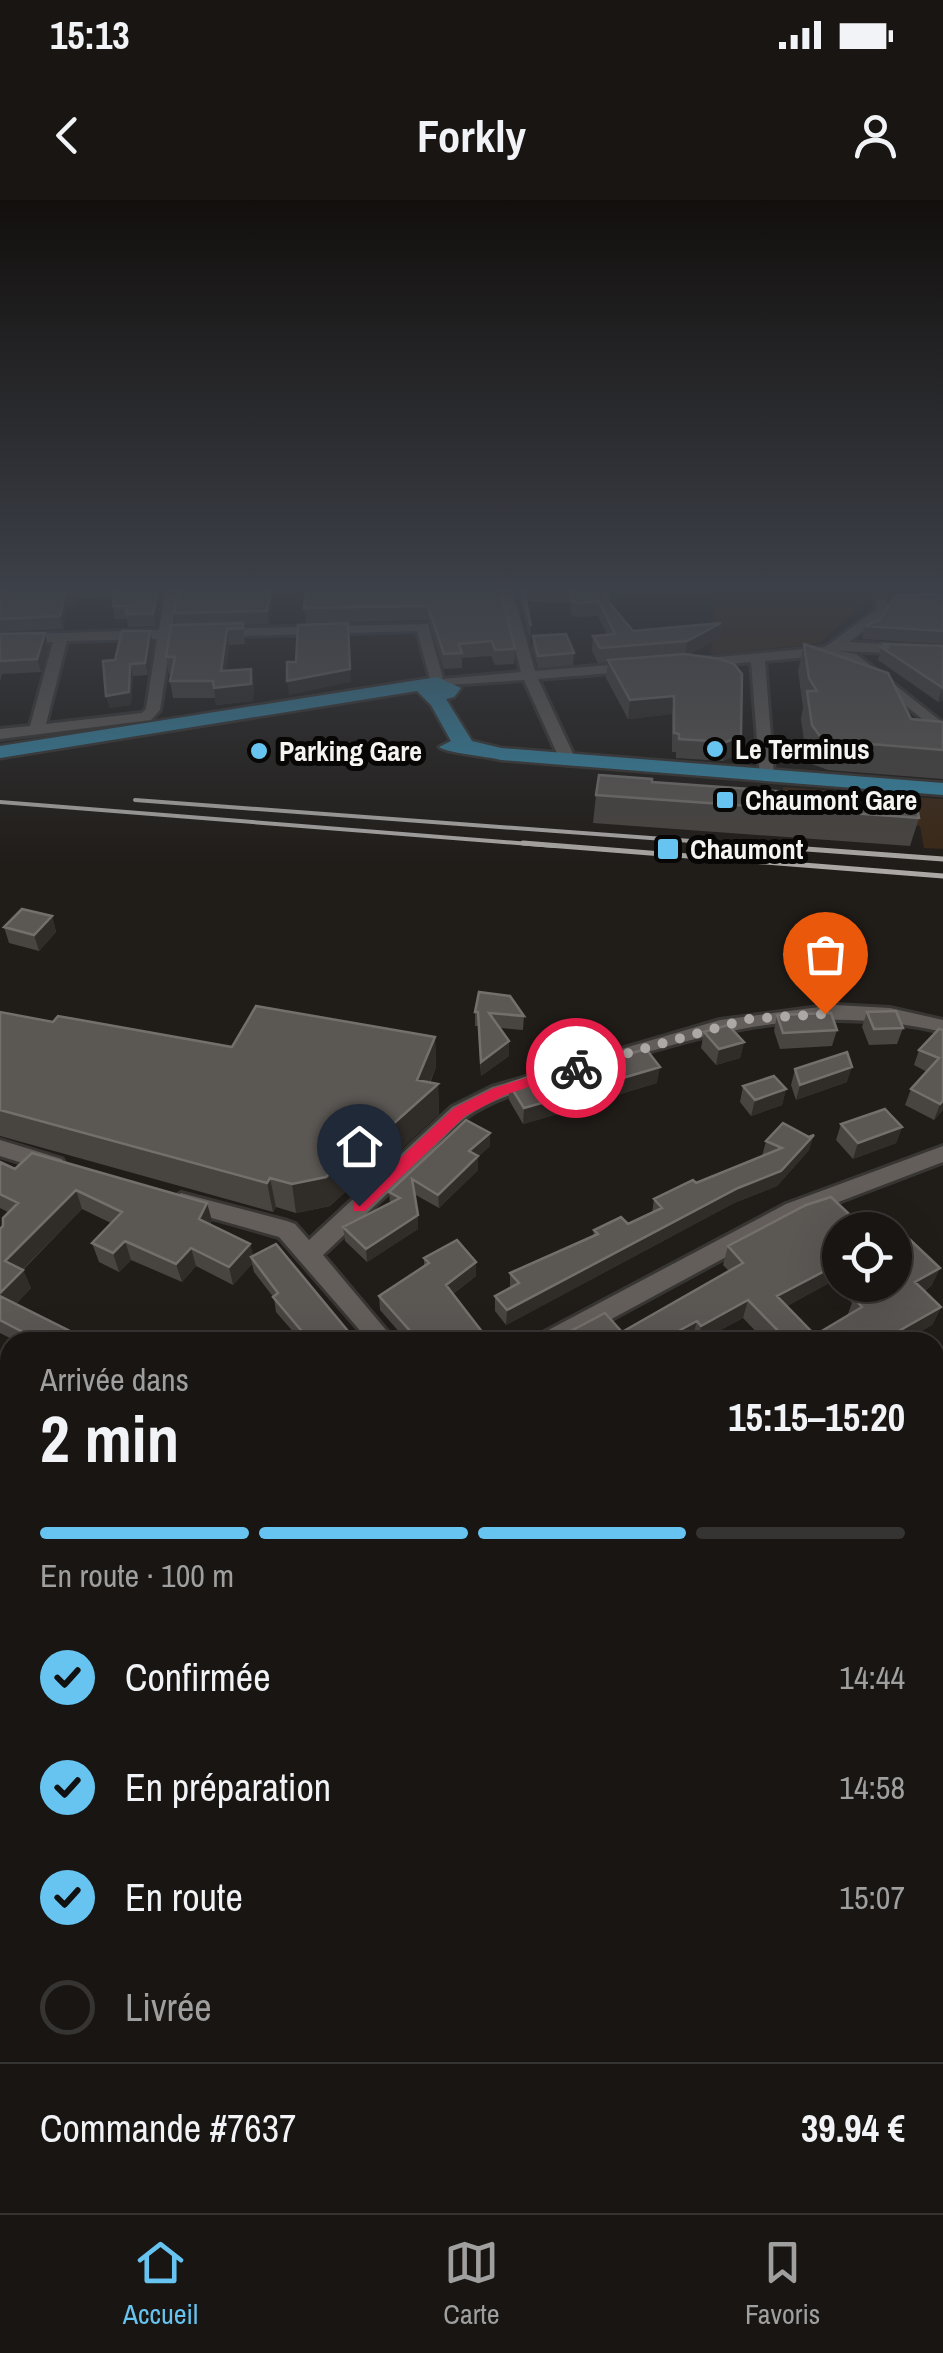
<!DOCTYPE html>
<html lang="fr">
<meta charset="utf-8">
<style>
body{margin:0;font-family:"Archivo Narrow",sans-serif;background:#211e1b;color:#f1f3f6;height:100vh;display:flex;flex-direction:column;font-size:38px;white-space:nowrap}
*{box-sizing:border-box;margin:0}
p{font-size:32px;color:#9f9f9f}
.icon{flex:none;width:55px;height:55px;fill:none;stroke:currentColor;stroke-width:2;stroke-linecap:round;stroke-linejoin:round}
.map{position:relative;flex:1;overflow:hidden}
.drawer{position:absolute;left:0px;top:1132px;width:945px;height:882px;display:flex;flex-direction:column;background:#181512;border-radius:30px 30px 0 0;box-shadow:0 10px 40px #0002,0 0 0 2px #363432}
.drawer>*{flex:none}
.controls{position:absolute;left:822px;top:1012px;display:grid;gap:20px}
.controls a{display:grid;place-items:center;width:90px;height:90px;border-radius:50%;background:#181512;box-shadow:0 10px 40px #0002,0 0 0 2px #363432;font-size:50px}
.pin{position:absolute;display:grid;place-items:center;width:85px;height:85px;color:#fff;margin:-102px -42px;border-radius:50% 50% 50% 0;rotate:-45deg;box-shadow:0 0 10px #0007}
.pin .icon{rotate:45deg}
.courier{position:absolute;display:grid;place-items:center;width:100px;height:100px;margin:-50px;border:8px solid #e11d48;border-radius:50%;background:#fff;color:#222;box-shadow:0 2px 12px #0007}
.overview em{font-style:normal;font-weight:700}
.overview div{display:flex;flex-direction:column-reverse}
.overview{display:flex;align-items:center;justify-content:space-between;height:170px;padding:0 40px}
h1{font-size:65px;font-weight:700;line-height:75px}
.bar{display:grid;grid-template-columns:repeat(4,1fr);gap:15px 10px;align-content:center;height:120px;padding:0 40px}
.bar i{height:12px;border-radius:8px;background:#363432}
.bar .selected{background:#67c4f0}
.bar p{grid-column:span 4}
.line{display:flex;align-items:center;gap:25px;padding:0 40px;border-top:2px solid #363432}
.line div{flex:1}
ol{padding:0 40px;list-style:none}
li{display:flex;align-items:center;gap:30px;height:110px}
li p{margin-inline-start:auto}
li .icon{padding:10px;border-radius:50%;background:#67c4f0;color:#111;stroke-width:4}
li:last-child{color:#9f9f9f}
li i{width:55px;height:55px;border:5px solid #363432;border-radius:50%}
.status{display:flex;justify-content:space-between;align-items:center;height:70px;padding:0 50px;background:#181512;direction:ltr}
.status svg{height:28px;fill:currentColor}
header{display:flex;justify-content:space-between;align-items:center;height:130px;padding:0 40px;background:#181512;font-size:45px;font-weight:700}
.dock{display:flex;justify-content:space-around;align-items:center;height:140px;border-top:2px solid #363432;background:#181512;font-size:28px;color:#9f9f9f}
.dock a{display:grid;justify-items:center;gap:5px}
.dock .selected{color:#67c4f0}
.map>svg:first-child{display:block}
.green{fill:#3b2816}
.lines{fill:none;stroke-linecap:round;stroke-linejoin:round}
.minor-casing{stroke:#383633;stroke-width:6}
.major-casing{stroke:#383633;stroke-width:5}
.minor{fill:#635e5a;fill-rule:evenodd}
.major{fill:#3889a7;fill-rule:evenodd}
.rail-far1{stroke:#aba8a5;stroke-width:4}
.rail{stroke:#aba8a5;stroke-width:5}
.wall{fill:#484440;fill-rule:evenodd}
.shaded-wall{fill:#302c28}
.building{fill:#5b5753;stroke:#73706c;stroke-width:2.5}
.route{fill:#e11d48}
.done{stroke:#aba8a5;stroke-width:10;stroke-dasharray:0 18}
.poi-dot{fill:#67c4f0;stroke:#080706;stroke-width:4}
.labels{text-anchor:middle;dominant-baseline:central;stroke-width:10;stroke-linejoin:round;paint-order:stroke}
.far-poi-label{font-size:28px;font-weight:bold;fill:#f6f4f1;stroke:#080706;text-anchor:start}
</style>
<div class="status"><b>15:13</b><svg viewBox="0 0 49 12"><path d="M0 12V9h3v3zM5 12V6h3v6zM10 12V3h3v9zM15 12V0h3v12zM26 1h20v11H26zM47 4h2v5h-2z"/></svg></div>
<header><svg class="icon" aria-label="back" viewBox="0 0 24 24"><path d="M15 5l-7 7 7 7"/></svg>Forkly<svg class="icon" aria-label="person" viewBox="0 0 24 24"><circle cx="12" cy="8" r="4"/><path d="M4 21q1-7 8-7t8 7"/></svg></header>
<div class="map">
<svg width="943" height="2013" viewBox="0 0 943 2013">
<rect width="100%" height="100%" fill="#201c18"/>
<path class="green" d="M714 386H898L910 394 857 403V409L820 443 721 454 711 453Z
M783 587 943 599V649L924 648 920 626 781 614Z"/>
<g class="lines">
<g class="minor-casing">
<path id="minor" d="M0 386 9 389 7 405 0 409Z
M178 386 172 430 428 424 443 479 521 472 499 386H511L535 471 635 463 642 467 635 471 538 479 576 560 568 565 560 560 524 480 432 486 417 431 171 438 160 510 151 520 0 539V529L30 526 53 442 0 443V435L159 430 166 387ZM157 439 146 509 142 513 46 524 67 441Z
M875 399H885L891 410 849 442 943 447V455L838 451 856 454 943 523V535L847 460 828 455 765 461 774 575 760 578 751 462 697 467 690 463 697 459 825 447 877 409Z
M835 805 890 808 943 820V832C806 801 701 834 571 876 536 887 495 896 465 918 450 930 436 947 422 960 389 992 356 1024 323 1055L396 1142H370L279 1037 173 1007 170 1001 181 993 287 1021 295 1024 309 1040 452 907 492 887 720 820Z
M0 940 62 959 65 965 54 973 0 956Z
M943 946V962L802 1016 569 1142H536L539 1135 786 1004Z
M10 1313V1339L0 1342V1316Z
M935 1410 943 1413V1442L935 1439Z
M935 1616 943 1617V1649L935 1648Z
M10 1720V1762L0 1766V1724Z
M0 1768 10 1772V1807L0 1803Z
M935 1879 943 1882V1918L935 1915Z
M372 2005H420L423 2013H375Z"/>
</g>
<g class="major-casing">
<path id="major" d="M437 477 461 488 454 497 446 499 472 541 501 548 943 583V595L501 560C486 556 446 553 439 547L451 541 431 505 417 491 0 558V546Z"/>
</g>
<use href="#minor" class="minor"/>
<use href="#major" class="major"/>
<path class="rail-far1" d="M135 600 759 646
M0 602 555 646"/>
<path class="rail" d="M523 643 943 676
M725 643 943 659"/>
</g>
<path class="wall" d="M8 386H162L156 426 128 427 127 419H115L113 406 114 396 76 398 75 405 68 406 63 429 0 432V397L7 393Z
M178 386H275L269 424 243 425 245 444 229 445 226 471 251 469 254 486 253 501 216 505 215 498H173L170 481 171 474H169L166 457 176 425 174 413Z
M499 386 515 449 514 464 495 465 491 456 462 458V468L444 469 428 420 306 423 304 408Z
M515 386H610L608 401 633 431 721 423 719 438 688 455 741 536 738 554 723 561 676 558V552H672V514L628 519 606 478 608 462 598 463 592 451 593 436 607 435 598 416 575 417 571 414V403L526 401 531 426 530 441Z
M665 386H706L665 388Z
M909 386H943V392Z
M943 394V444L862 439 865 426Z
M0 434 48 446 41 472 2 474 0 482Z
M533 436 574 453 573 465 538 468 532 448Z
M153 443 148 475 133 476 131 505 109 508 115 460Z
M804 444 911 519 943 522V579L828 570 812 564 806 554 801 519 803 507 798 471Z
M884 444 943 446V500L938 502 878 460 881 447H883Z
M596 595 919 618 910 646 593 623Z
M52 716 56 732 39 751 9 743 4 727Z
M0 812 53 822 232 847 435 837 436 867 430 883 438 884 439 914 376 972 370 969 330 1006 296 1013 276 1007 273 1012 0 936Z
M475 812 524 816 523 830 500 828 509 841V856L481 876 478 826H475Z
M867 812 903 828 897 844 869 845 862 827Z
M777 815 837 830 832 846 780 849 774 831Z
M943 830V910L934 920 905 905 911 889 927 872 914 865 919 850Z
M704 832 744 842 740 858 716 865 701 848Z
M601 862 657 883 607 898 599 887Z
M795 869 847 882 796 900 791 885Z
M539 882 575 909 523 924 509 900V884Z
M743 886 786 889 782 905 751 916 740 902Z
M841 924 902 927 896 943 853 959 836 940Z
M490 933V946L478 957V970L439 1008 414 994 418 1029 367 1062 345 1041 343 1027 390 1003 389 992Z
M766 941 809 950 777 986 734 1003 506 1125 495 1111V1096L510 1088V1073L593 1036 594 1030 628 1024 652 1013 654 999 762 956Z
M0 962 15 969 207 1003 212 1021 210 1024 250 1044 253 1056 357 1142H302L276 1112 274 1098 254 1072 252 1064 233 1085 196 1066 182 1082 131 1060 119 1072 99 1062 92 1043 111 1023 82 1009 23 1070 31 1088 16 1104 90 1142H18L0 1133V1029L8 1012 0 1008Z
M840 1030V1085H895L940 1068 931 1086 924 1091 941 1107 932 1125 902 1142H766L743 1118 698 1142H696L692 1139 622 1132 729 1071 723 1065 728 1046ZM831 1082 852 1103 847 1116 815 1135 787 1106Z
M424 1058 476 1062V1076L453 1094 490 1142H408L380 1110 379 1096 424 1067Z
M943 1264V1300L935 1293V1271Z
M10 1374V1476L0 1468V1385Z
M935 1537 943 1541V1604L935 1602Z
M935 1822 943 1825V1878L935 1881Z
M935 1928 943 1931V2013H935Z"/>
<path class="shaded-wall" d="M73 386 76 398 75 405 68 406 63 429 60 416 65 394Z
M158 386H162L156 426 153 414Z
M272 386H275L269 424 267 411Z
M348 423 351 482 289 495 287 481Z
M721 423 719 438 685 456 687 441Z
M227 429 229 445 224 487 251 469 254 486 253 501 216 505 214 488 221 471Z
M150 431 153 443 148 475 145 463Z
M45 433 48 446 41 472 37 459Z
M130 464 133 476 131 505 109 508 106 496Z
M942 488 943 500 938 502Z
M674 496 672 514 628 519 630 500Z
M741 536 738 554 723 561 726 542Z
M52 716 56 732 39 751 34 735Z
M435 837 436 867 423 897 438 884 439 914 376 972 373 942 417 880Z
M509 841V856L481 876V862Z
M744 842 740 858 716 865 719 849Z
M660 867 657 883 607 898 609 882Z
M852 867 847 882 796 900 800 885Z
M786 889 782 905 751 916 755 900Z
M577 893 575 909 523 924 524 908Z
M943 901V910L934 920 940 904Z
M902 927 896 943 853 959 858 943Z
M490 933V946L478 957V970L439 1008 438 995 469 951Z
M814 935 809 950 777 986 734 1003 506 1125 507 1110Z
M368 939 370 969 330 1006 296 1013 292 984Z
M270 978 276 1007 273 1012 267 983Z
M76 990 82 1009 13 1079 5 1061Z
M207 1003 212 1021 203 1037 199 1019Z
M418 1015V1029L367 1062 366 1049Z
M125 1041 131 1060 119 1072 113 1053Z
M250 1044 254 1061 251 1057 252 1064 233 1085 229 1067Z
M191 1048 196 1066 182 1082 176 1064Z
M476 1062V1076L446 1099V1085Z
M838 1064 831 1082 772 1114 777 1096Z
M940 1068 931 1086 907 1100 915 1082Z
M23 1070 31 1088 7 1113 0 1099V1093Z
M748 1100 743 1118 697 1142 701 1126Z
M941 1107 932 1125 902 1142H887L890 1136Z
M697 1121 692 1139 686 1142H658Z
M10 1286V1299L7 1300 0 1289Z
M10 1454V1475L2 1464Z
M1 1509 10 1520 0 1531V1510Z
M10 1638V1653L2 1646Z
M0 1917 10 1921V1926L0 1929Z
M223 2005H235L233 2011 237 2013H232L222 2007Z"/>
<path class="building" d="M8 386H73L72 393 65 394 60 416 0 419V397L7 393Z
M115 386H158L153 414H126L128 406H113Z
M178 386H272L267 411 174 413Z
M306 386H499L515 449 495 450 492 441 459 444 462 453 444 454 428 406 304 408Z
M519 386H523L531 426Z
M531 386H603L608 401 633 431 721 423 687 441 600 448 593 436 615 434 599 401 576 403 571 399V388Z
M943 394V431L865 426 880 419 896 395Z
M243 423V428L227 429 221 471 251 469V484L214 488 213 481H170L175 457H166L171 425Z
M348 423 350 469 287 481V462H296L298 425Z
M122 431H150L145 463 130 464 129 492 106 496 103 461 115 460Z
M45 433 37 459 0 461V434Z
M566 434 574 453 538 456 533 436Z
M804 444 888 473 911 519 943 522V550L834 541 819 535 812 525 807 491H817L809 478Z
M884 444 943 446V488L881 447H888Z
M685 454 720 459 734 464 742 474 741 536 726 542 679 539V534L674 533V496L630 500 608 460Z
M599 575 652 579V582L916 601 919 618 596 595Z
M22 709 52 716 34 735 4 727Z
M479 792 510 796 524 816 489 813 509 841 481 862 478 812H475Z
M256 806 435 837 417 880 438 884 373 942 368 939 326 977 292 984 270 978 267 983 0 910V812L53 822 58 816 232 847Z
M896 811 903 828 874 829 867 812Z
M831 813 837 830 783 833 777 815Z
M728 825 744 842 719 849 704 832Z
M939 829 943 830V901L940 904 911 889 939 858 919 850Z
M646 849 660 867 609 882 601 871V862Z
M847 852 852 867 800 885 795 869Z
M564 874 577 893 524 908 509 884 534 875 539 882Z
M774 876 786 889 755 900 743 886Z
M885 909 902 927 858 943 841 924Z
M466 920 490 933 469 951 478 956 438 995 412 979 418 1015 366 1049 343 1027 400 998 389 992Z
M783 923 809 937 814 935 781 971 738 988 507 1110 495 1096 519 1083 510 1073 598 1034 594 1030 621 1017 628 1024 662 1008 654 999 693 980 696 983 782 948 766 941Z
M32 953 207 1003 199 1019 250 1044 229 1067 191 1048 176 1064 125 1041 113 1053 92 1043 122 1012 76 990 5 1061 23 1070 0 1093V1029L3 1026V1018L18 1003 0 994V962L15 969Z
M831 997 866 1030H840V1066L838 1064 777 1096 815 1135 862 1107 854 1098 865 1092 858 1085H895V1036L902 1032 940 1068 915 1082 941 1107 890 1136 896 1142H789L748 1100 701 1126 697 1121 658 1142H550L605 1113 622 1132 743 1063 728 1046 806 1005Z
M457 1040 476 1062 446 1085 490 1142H420L379 1096 429 1063 424 1058Z
M276 1044 357 1142H311L273 1097 278 1093 251 1057Z
M0 1096 90 1141 88 1142H56L42 1135 38 1140 0 1120Z
M10 1264V1286L0 1289V1268Z
M943 1264V1282L935 1275V1271Z
M10 1374V1454L2 1464 0 1463V1385Z
M935 1537 943 1541V1593L935 1592Z
M8 1584 10 1586V1638L2 1646 0 1644V1593Z
M935 1672 938 1673 941 1708 935 1707Z
M935 1822 943 1825V1876L935 1873Z
M0 1838 10 1844V1924L0 1918Z
M935 1928 943 1931V1992L935 1989Z
M140 2005H223L222 2007 232 2013H152Z
M519 2005H560L566 2013H516L521 2007Z
M802 2005 821 2006V2013H802Z"/>
<linearGradient id="sky" x2="0" y2="1"><stop stop-color="#120f0d"/><stop offset="0.58" stop-color="#3c4048"/><stop offset="1" stop-color="#3c4048" stop-opacity="0"/></linearGradient>
<rect width="943" height="668" fill="url(#sky)"/>
<path class="route" d="M570 864 583 868 505 895 465 916 365 1011H353V1002L454 908 494 888Z"/>
<g class="lines">
<path class="done" d="M576 868 748 819 825 814"/>
</g>
<g class="poi-dot">
<circle cx="715" cy="549" r="10"/>
<circle cx="259" cy="551" r="10"/>
<rect x="715" y="590" width="20" height="20" rx="5"/>
<rect x="656" y="637" width="24" height="24" rx="5"/>
</g>
<g class="labels">
<g class="far-poi-label">
<text x="735" y="549">Le Terminus</text>
<text x="279" y="551">Parking Gare</text>
<text x="745" y="600">Chaumont Gare</text>
<text x="690" y="649">Chaumont</text>
</g>
</g>
</svg>
<div class="controls">
<a><svg class="icon" aria-label="locate" viewBox="0 0 24 24"><circle cx="12" cy="12" r="6"/><path d="M12 2v4M12 18v4M2 12h4M18 12h4"/></svg></a>
</div>
<div class="pin" style="left:825px;top:814px;background:#ea580c"><svg class="icon" aria-label="bag" viewBox="0 0 24 24"><path d="M5 8h14l-1 12H6zM9 8a3 3 0 0 1 6 0"/></svg></div>
<div class="pin" style="left:359px;top:1006px;background:#1f2937"><svg class="icon" aria-label="home" viewBox="0 0 24 24"><path d="M3 11l9-7 9 7M6 9v11h12V9"/></svg></div>
<div class="courier" style="left:576px;top:868px"><svg class="icon" aria-label="bike" viewBox="0 0 24 24"><circle cx="6" cy="16" r="4"/><circle cx="18" cy="16" r="4"/><path d="M6 16l4-8h5l3 8M10 8l3 8H6M13 5h3"/></svg></div>
<section class="drawer">
<div class="overview"><div><h1>2 min</h1><p>Arrivée dans</p></div><em>15:15–15:20</em></div>
<div class="bar"><i class="selected"></i><i class="selected"></i><i class="selected"></i><i></i><p>En route · 100 m</p></div>
<ol>
<li><svg class="icon" aria-label="check" viewBox="0 0 24 24"><path d="M5 12l5 5 9-10"/></svg>Confirmée<p>14:44</p></li>
<li><svg class="icon" aria-label="check" viewBox="0 0 24 24"><path d="M5 12l5 5 9-10"/></svg>En préparation<p>14:58</p></li>
<li><svg class="icon" aria-label="check" viewBox="0 0 24 24"><path d="M5 12l5 5 9-10"/></svg>En route<p>15:07</p></li>
<li><i></i>Livrée</li>
</ol>
<div class="line" style="height:130px"><div>Commande #7637</div><b>39.94 €</b></div>
</section>
</div>
<nav class="dock">
<a class="selected"><svg class="icon" aria-label="home" viewBox="0 0 24 24"><path d="M3 11l9-7 9 7M6 9v11h12V9"/></svg>Accueil</a>
<a><svg class="icon" aria-label="map" viewBox="0 0 24 24"><path d="M3 6l6-2 6 2 6-2v14l-6 2-6-2-6 2zM9 4v14M15 6v14"/></svg>Carte</a>
<a><svg class="icon" aria-label="saved" viewBox="0 0 24 24"><path d="M7 4h10v16l-5-4-5 4z"/></svg>Favoris</a>
</nav>
